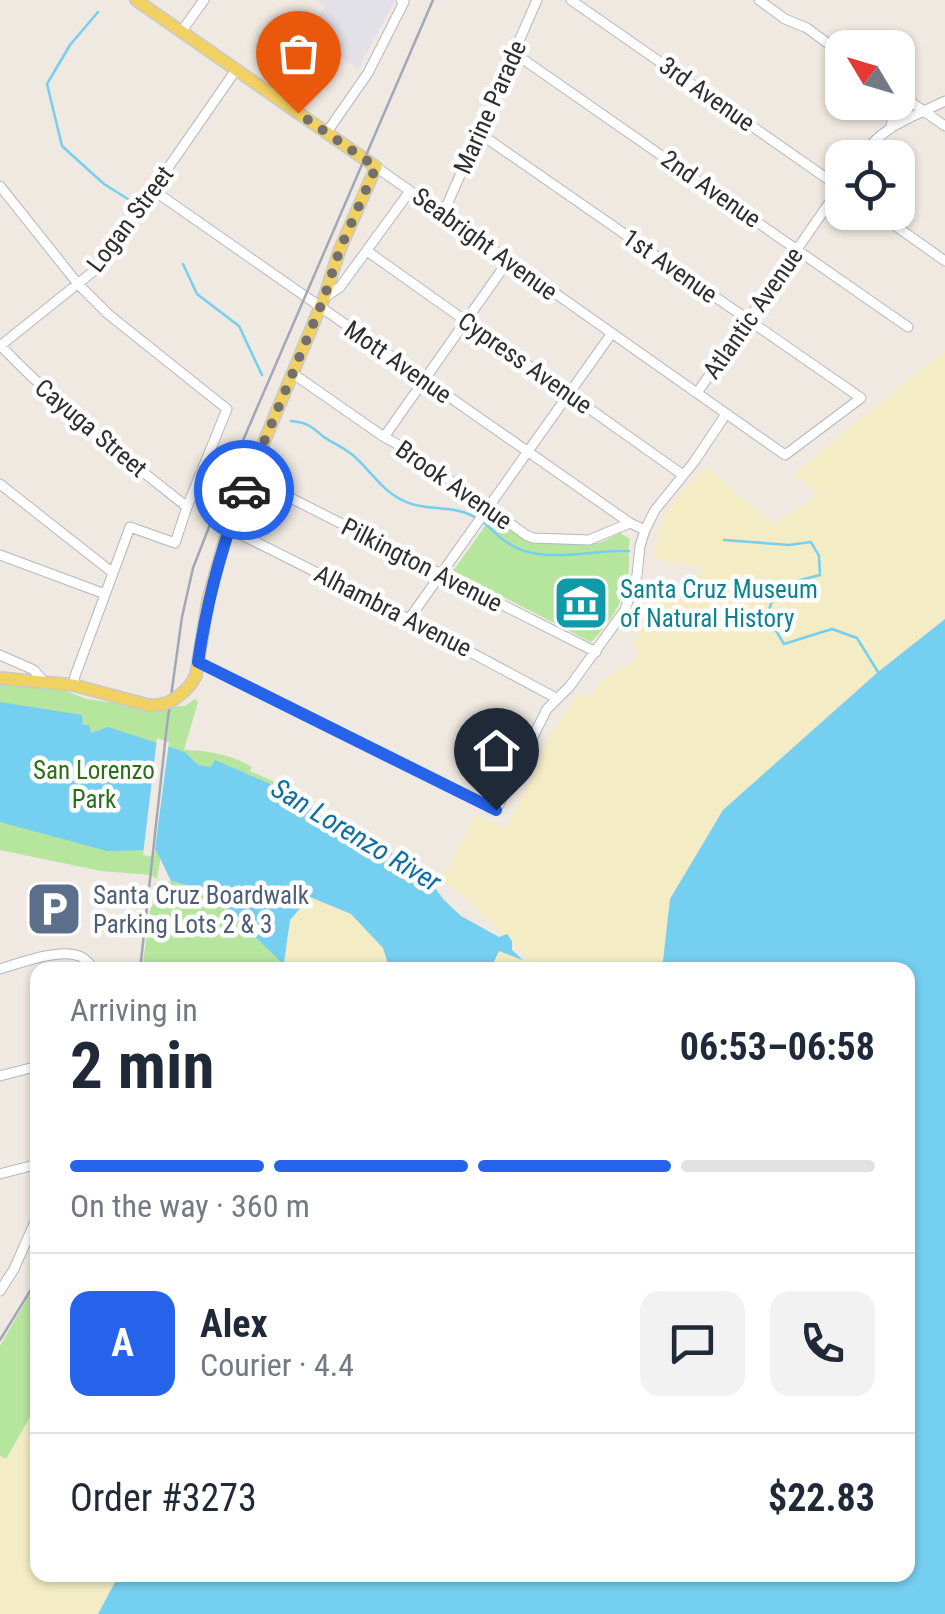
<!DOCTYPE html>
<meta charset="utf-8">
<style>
body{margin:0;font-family:"Roboto Condensed",sans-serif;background:#f2f2f3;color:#1f2937;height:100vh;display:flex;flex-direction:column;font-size:38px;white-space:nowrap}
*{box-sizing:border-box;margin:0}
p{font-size:32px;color:#747a83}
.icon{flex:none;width:55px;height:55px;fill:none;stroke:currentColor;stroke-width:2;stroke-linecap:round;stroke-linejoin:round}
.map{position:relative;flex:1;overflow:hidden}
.sheet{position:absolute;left:30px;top:962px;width:885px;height:620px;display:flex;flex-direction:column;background:#fff;border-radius:20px;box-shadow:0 2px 8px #0004}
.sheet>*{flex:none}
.needle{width:65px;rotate:308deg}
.buttons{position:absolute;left:825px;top:30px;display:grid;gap:20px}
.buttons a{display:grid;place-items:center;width:90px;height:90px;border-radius:20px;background:#fff;box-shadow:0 2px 8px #0004;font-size:50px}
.pin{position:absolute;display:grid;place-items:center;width:85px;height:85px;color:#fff;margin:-102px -42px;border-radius:50% 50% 50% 0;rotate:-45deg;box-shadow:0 0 10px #0007}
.pin .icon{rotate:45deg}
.courier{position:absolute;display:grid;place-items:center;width:100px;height:100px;margin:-50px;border:8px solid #2563eb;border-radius:50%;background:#fff;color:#222;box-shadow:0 2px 12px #0007}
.head em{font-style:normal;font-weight:700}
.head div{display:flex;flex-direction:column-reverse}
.head{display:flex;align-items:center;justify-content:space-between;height:170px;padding:0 40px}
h1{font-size:65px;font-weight:700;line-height:75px}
.bar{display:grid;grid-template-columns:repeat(4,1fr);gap:15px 10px;align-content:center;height:120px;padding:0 40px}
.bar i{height:12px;border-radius:8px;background:#e0e1e3}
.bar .selected{background:#2563eb}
.bar p{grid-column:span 4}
.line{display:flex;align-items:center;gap:25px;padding:0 40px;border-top:2px solid #e0e1e3}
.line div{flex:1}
.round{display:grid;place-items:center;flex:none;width:105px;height:105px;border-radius:20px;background:#f2f2f3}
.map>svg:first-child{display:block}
.industrial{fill:#e3e1e8}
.green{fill:#b6e59e}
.sand{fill:#f3ecc5}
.water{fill:#75cff0}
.pier{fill:#efe9e1}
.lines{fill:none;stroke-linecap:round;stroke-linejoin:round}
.stream{stroke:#75cff0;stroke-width:2.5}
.minor-casing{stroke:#b4b7c1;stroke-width:11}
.major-casing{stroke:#c9c9c9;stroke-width:14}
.minor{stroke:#fff;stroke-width:9}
.major{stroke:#f2d163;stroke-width:11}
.rail{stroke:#a3a6b8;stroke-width:2.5}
.major-bridge-casing{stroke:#c9c9c9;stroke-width:14;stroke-linecap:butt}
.major-bridge{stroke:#f2d163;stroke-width:11}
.done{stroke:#726f6d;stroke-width:10;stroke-dasharray:0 18}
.route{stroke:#2563eb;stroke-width:12}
.labels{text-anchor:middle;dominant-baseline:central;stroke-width:9;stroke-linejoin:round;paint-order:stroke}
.street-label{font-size:25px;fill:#2e2e2e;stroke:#fff}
.culture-label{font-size:25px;fill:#0d838f;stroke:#fff;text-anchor:start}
.park-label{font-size:25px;fill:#2c6e1b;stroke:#fff}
.service-label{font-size:25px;fill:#4e5e75;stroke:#fff;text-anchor:start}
.water-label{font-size:28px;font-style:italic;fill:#0d6fa3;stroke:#fff}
</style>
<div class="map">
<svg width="945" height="1614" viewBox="0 0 945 1614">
<rect width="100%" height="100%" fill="#efe9e1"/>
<path class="industrial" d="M316 0H395L358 69 308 33 325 7Z"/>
<path class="green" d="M493 515 539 543H600L620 533 630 539C628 548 629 555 629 563 629 594 612 621 591 642L453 571Z
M0 683 64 690 86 699 146 707 185 706 195 699 198 702 184 750C209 751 230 754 252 767L250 771 295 791 305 802 342 829 437 891 431 898 181 812 160 860 157 879 150 875 101 871 0 850Z
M171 881 208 891 282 962 283 970H142L154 883Z
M37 1282V1405L6 1459 0 1456V1346Z"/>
<path class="sand" d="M945 350V619L878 672 670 899 663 961 656 970H490L499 951 534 965 463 895 442 881 475 815 506 829 537 768 547 740 576 696 579 693 589 697C602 680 611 671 632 664L637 652 633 642 641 631 638 628C643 617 654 601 664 594 680 582 693 595 702 567L654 559C657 546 658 530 664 518 672 498 692 482 707 467L773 524 819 494 793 474Z
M310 897 351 914 383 948 390 970H283L290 920Z
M37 1405 38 1575H119L98 1614H0V1456L7 1459Z"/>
<path class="water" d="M945 619V1614H98L119 1575H908V970H656L663 961 670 899 723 810 878 672Z
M0 702 82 715 83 725H89L91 733 108 727 185 752 198 765 211 767 215 760 270 784 363 842 387 850 423 872 444 900 461 916 499 937 507 934 512 941V950L523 960 499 951 490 970H390L383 948 351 914 310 897 290 920 283 970 281 962 209 891 171 881 156 850 107 851 0 822Z"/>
<path class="pier" d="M157 738 169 742 154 857 143 855Z"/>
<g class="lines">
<path class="stream" d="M98 12 70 45 47 84 62 146 104 184 131 201
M183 264 197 294 239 326 262 375
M291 421C309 423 310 426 324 437 335 445 345 447 356 458 371 472 383 491 402 500 424 512 455 504 476 518
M483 522C492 529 499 538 508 543 541 566 591 549 629 551
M724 540 789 545 811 542 819 556 820 575 777 586 767 616 784 644 832 629 857 638 878 672"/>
<g class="minor-casing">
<path id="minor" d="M571 0 842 189
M759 0 785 19 807 28 842 54
M181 32 204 0
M514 53 908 327
M898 93 945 126
M891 126 896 102
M327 132 368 73 404 2 401 0
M860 158C883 125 911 118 945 101
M376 167 785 455 861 398 479 133
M0 186 78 284 108 314 227 409 187 507 175 543 130 527 75 676 73 685
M153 190 630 523 645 530
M876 212 945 261
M443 214 537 0
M367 251 683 475
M324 298 340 287 410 191
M0 345C57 405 122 455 187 507
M0 346 100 266 236 70
M292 373 384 437 408 450 526 535 533 538 589 540 630 523
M697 393 841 186
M384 437 508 261
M249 477 596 652
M0 484 113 573
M228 528 409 619 556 698
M0 555 105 594
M409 619 612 333
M0 655 34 670 44 682
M198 662 496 810 547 709 570 686 625 610 637 575 640 546 645 530 655 510 694 462 726 414
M0 969C20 963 64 946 83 958 86 959 92 967 95 970
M0 1076 38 1066
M0 1174 38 1164
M0 1291 14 1269 38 1215"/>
</g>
<g class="major-casing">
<path id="major" d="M136 0 376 167 340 249 324 298 228 528 208 600 196 675 191 684
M0 678 73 685 148 705"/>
</g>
<use href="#minor" class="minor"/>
<use href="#major" class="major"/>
<path class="rail" d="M140 970 167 725 182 617 193 568 241 445 433 0
M0 1340 38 1278"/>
<g class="major-bridge-casing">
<path id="major-bridge" d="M148 705C166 707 179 698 191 684"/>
</g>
<use href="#major-bridge" class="major-bridge"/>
</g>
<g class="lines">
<path class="done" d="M244 490 324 298 340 249 376 167 298 113"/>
<path class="route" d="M244 490C221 546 207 601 198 662L496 810"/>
</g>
<defs>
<g id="museum-square" transform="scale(2.875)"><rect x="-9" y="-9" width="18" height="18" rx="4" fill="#0f9aa8" stroke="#fff"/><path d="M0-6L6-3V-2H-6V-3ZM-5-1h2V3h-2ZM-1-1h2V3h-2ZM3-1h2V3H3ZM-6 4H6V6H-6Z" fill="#fff"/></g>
<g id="parking-square" transform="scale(2.875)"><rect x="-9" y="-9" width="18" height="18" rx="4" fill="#5c6f8a" stroke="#fff"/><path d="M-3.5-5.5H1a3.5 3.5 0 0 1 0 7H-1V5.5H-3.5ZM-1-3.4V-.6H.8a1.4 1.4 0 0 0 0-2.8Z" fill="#fff"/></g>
</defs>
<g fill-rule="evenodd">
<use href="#museum-square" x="581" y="603"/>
<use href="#parking-square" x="54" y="909"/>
</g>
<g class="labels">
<g class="street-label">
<text transform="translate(707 94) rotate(35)">3rd Avenue</text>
<text transform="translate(490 107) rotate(-66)">Marine Parade</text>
<text transform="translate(711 189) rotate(35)">2nd Avenue</text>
<text transform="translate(130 219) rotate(-53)">Logan Street</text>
<text transform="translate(485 244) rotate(36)">Seabright Avenue</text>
<text transform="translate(670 266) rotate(35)">1st Avenue</text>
<text transform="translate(753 313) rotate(-55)">Atlantic Avenue</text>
<text transform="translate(398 362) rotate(35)">Mott Avenue</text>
<text transform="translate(525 363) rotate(35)">Cypress Avenue</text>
<text transform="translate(91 428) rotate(40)">Cayuga Street</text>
<text transform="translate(454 485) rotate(35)">Brook Avenue</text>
<text transform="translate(422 565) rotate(27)">Pilkington Avenue</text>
<text transform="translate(393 611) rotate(27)">Alhambra Avenue</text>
</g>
<g class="culture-label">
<text x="620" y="589">Santa Cruz Museum<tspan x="620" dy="29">of Natural History</tspan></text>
</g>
<g class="park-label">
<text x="94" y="770">San Lorenzo<tspan x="94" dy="29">Park</tspan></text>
</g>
<g class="service-label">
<text x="93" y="895">Santa Cruz Boardwalk<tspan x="93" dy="29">Parking Lots 2 &amp; 3</tspan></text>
</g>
<g class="water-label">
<text transform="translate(356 835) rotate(31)">San Lorenzo River</text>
</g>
</g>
</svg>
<div class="buttons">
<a><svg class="needle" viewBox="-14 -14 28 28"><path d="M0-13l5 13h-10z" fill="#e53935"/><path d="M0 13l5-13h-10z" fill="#747a83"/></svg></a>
<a><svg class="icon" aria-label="locate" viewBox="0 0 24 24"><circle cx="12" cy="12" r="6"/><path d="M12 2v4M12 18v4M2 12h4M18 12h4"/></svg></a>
</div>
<div class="pin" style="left:298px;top:113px;background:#ea580c"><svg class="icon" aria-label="bag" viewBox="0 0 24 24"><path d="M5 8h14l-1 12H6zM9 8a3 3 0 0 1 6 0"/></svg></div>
<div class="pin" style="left:496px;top:810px;background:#1f2937"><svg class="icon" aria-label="home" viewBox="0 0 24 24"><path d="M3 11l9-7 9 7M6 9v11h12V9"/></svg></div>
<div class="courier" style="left:244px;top:490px"><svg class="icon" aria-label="car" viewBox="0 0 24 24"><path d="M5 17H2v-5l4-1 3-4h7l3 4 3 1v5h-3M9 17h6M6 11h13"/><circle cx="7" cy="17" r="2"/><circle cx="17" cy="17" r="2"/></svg></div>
<section class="sheet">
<div class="head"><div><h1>2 min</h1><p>Arriving in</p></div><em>06:53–06:58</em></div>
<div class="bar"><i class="selected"></i><i class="selected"></i><i class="selected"></i><i></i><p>On the way · 360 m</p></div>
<div class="line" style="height:180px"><b class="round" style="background:#2563eb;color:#fff">A</b><div><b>Alex</b><p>Courier · 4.4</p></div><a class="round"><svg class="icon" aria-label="chat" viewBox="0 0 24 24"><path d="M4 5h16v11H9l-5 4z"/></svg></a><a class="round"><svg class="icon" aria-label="phone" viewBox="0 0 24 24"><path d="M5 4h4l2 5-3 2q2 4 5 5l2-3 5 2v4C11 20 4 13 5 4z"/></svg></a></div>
<div class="line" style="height:130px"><div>Order #3273</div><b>$22.83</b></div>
</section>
</div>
